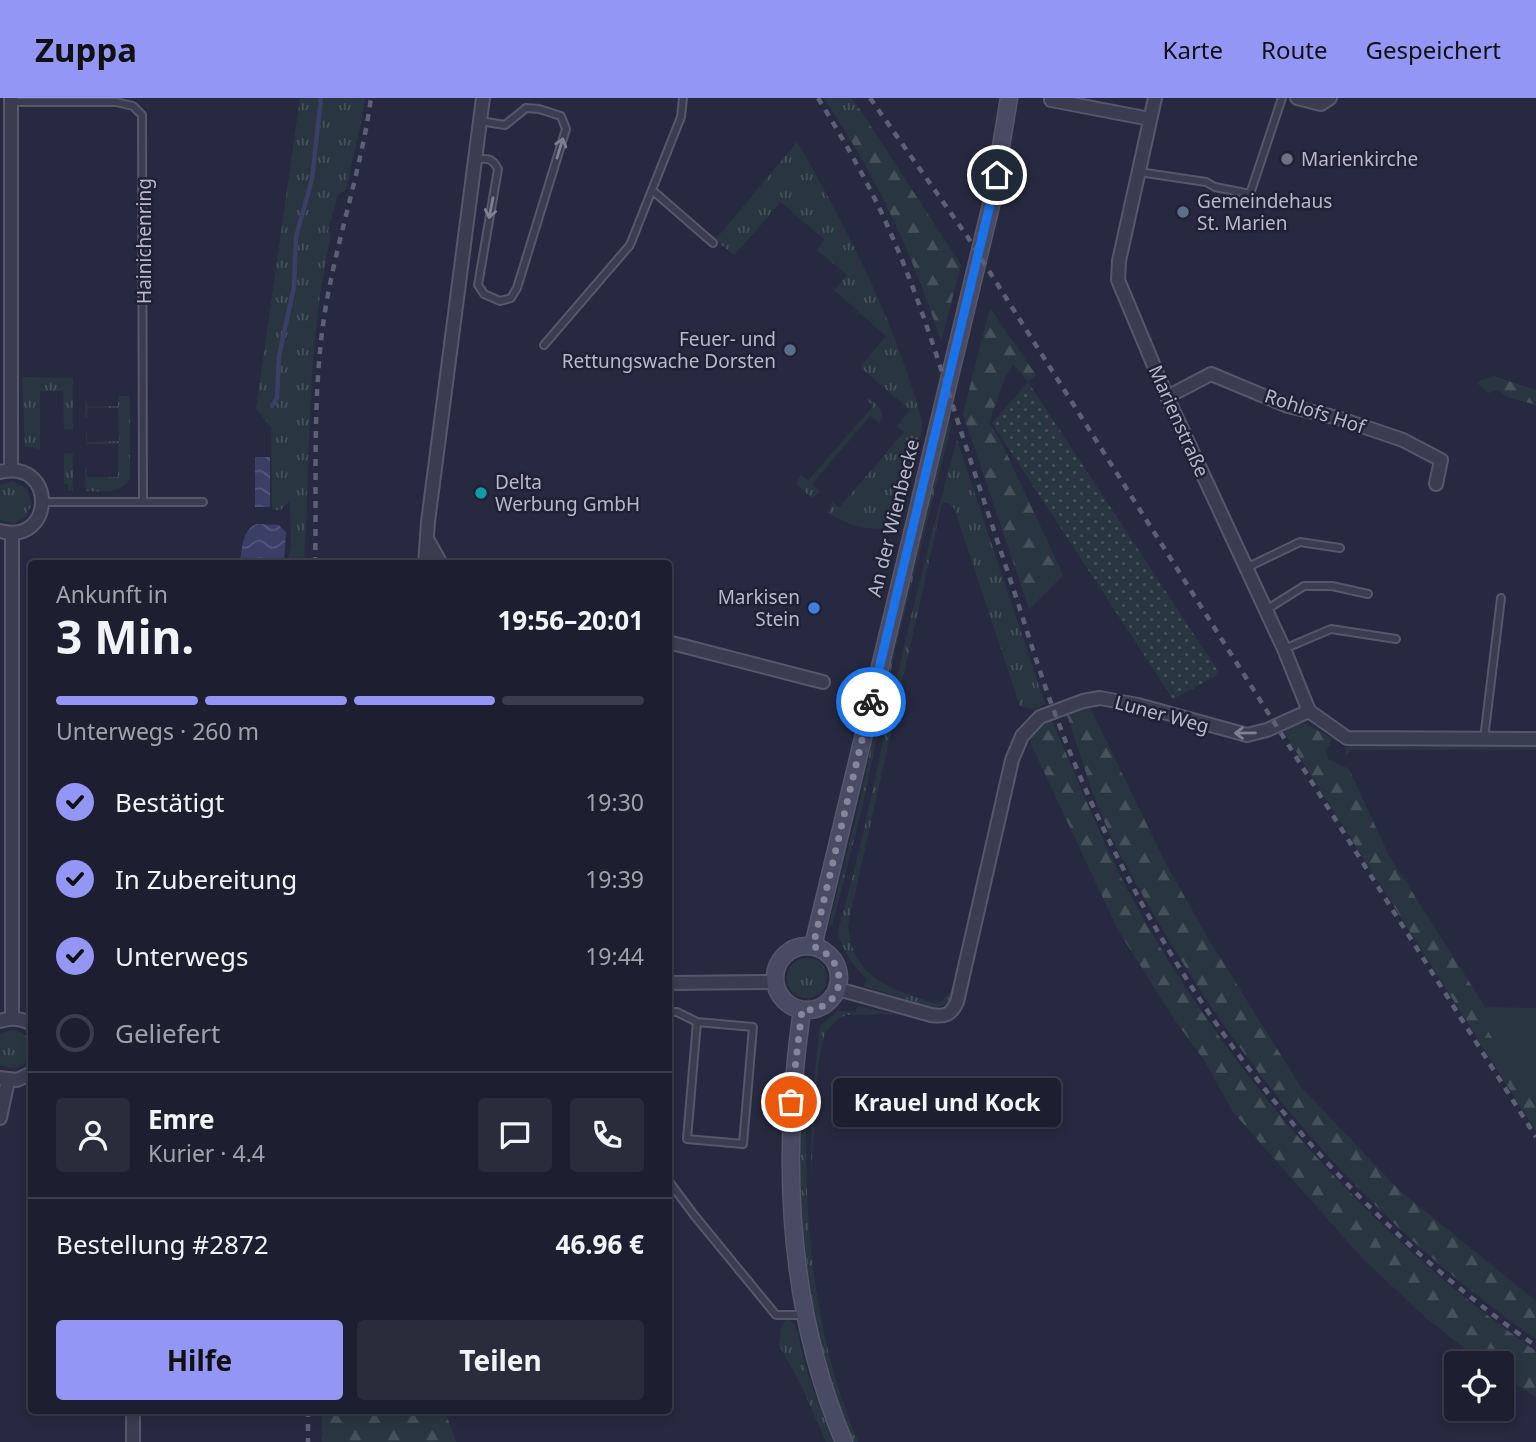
<!DOCTYPE html>
<html lang="de">
<meta charset="utf-8">
<style>
body{margin:0;font-family:"Noto Sans",sans-serif;background:#2a2c3c;color:#f1f3f6;height:100vh;display:flex;flex-direction:column;font-size:26px;white-space:nowrap}
*{box-sizing:border-box;margin:0}
p{font-size:23px;color:#a0a2ab}
.icon{flex:none;width:38px;height:38px;fill:none;stroke:currentColor;stroke-width:2;stroke-linecap:round;stroke-linejoin:round}
.map{position:relative;flex:1;overflow:hidden}
.drawer{position:absolute;left:28px;top:462px;width:644px;height:854px;display:flex;flex-direction:column;background:#1d1f30;border-radius:7px;box-shadow:0 4px 10px #0003,0 0 0 2px #3b3d4c}
.drawer>*{flex:none}
.fabs{position:absolute;left:1444px;top:1253px;display:grid;gap:14px}
.fabs a{display:grid;place-items:center;width:70px;height:70px;border-radius:7px;background:#1d1f30;box-shadow:0 4px 10px #0003,0 0 0 2px #3b3d4c;font-size:35px}
.pin{position:absolute;display:grid;place-items:center;width:60px;height:60px;color:#fff;margin:-30px;border:4px solid #fff;border-radius:50%;box-shadow:0 2px 7px #0007}
.courier{position:absolute;display:grid;place-items:center;width:70px;height:70px;margin:-35px;border:5px solid #1a73e8;border-radius:50%;background:#fff;color:#222;box-shadow:0 2px 9px #0007}
.bubble{position:absolute;height:49px;border-radius:7px;background:#1d1f30;box-shadow:0 4px 10px #0003,0 0 0 2px #3b3d4c;font-size:23px;font-weight:700;line-height:49px;text-align:center}
.headline em{font-style:normal;font-weight:700}
.headline div{display:flex;flex-direction:column-reverse}
.headline{display:flex;align-items:center;justify-content:space-between;height:119px;padding:0 28px}
h1{font-size:46px;font-weight:700;line-height:52px}
.bar{display:grid;grid-template-columns:repeat(4,1fr);gap:10px 7px;align-content:center;height:84px;padding:0 28px}
.bar i{height:9px;border-radius:5px;background:#3b3d4c}
.bar .active{background:#9396f4}
.bar p{grid-column:span 4}
.line{display:flex;align-items:center;gap:18px;padding:0 28px;border-top:2px solid #3b3d4c}
.line div{flex:1}
.round{display:grid;place-items:center;flex:none;width:74px;height:74px;border-radius:7px;background:#2a2c3c}
ol{padding:0 28px;list-style:none}
li{display:flex;align-items:center;gap:21px;height:77px}
li p{margin-inline-start:auto}
li .icon{padding:7px;border-radius:50%;background:#9396f4;color:#111;stroke-width:4}
li:last-child{color:#a0a2ab}
li i{width:38px;height:38px;border:4px solid #3b3d4c;border-radius:50%}
.action{display:flex;gap:14px;margin-top:auto;padding:14px 28px}
.action a{flex:1;height:80px;border-radius:7px;background:#9396f4;color:#111;font-size:28px;font-weight:700;line-height:80px;text-align:center}
.action a+a{background:#2a2c3c;color:#f1f3f6}
header{display:flex;align-items:center;gap:42px;box-sizing:border-box;height:98px;padding:0 35px;background:#9396f4;color:#111}
header strong{font-size:33px}
nav{display:flex;gap:38px;margin-inline-start:auto;font-size:24px}
.map>svg:first-child{display:block}
.grass{fill:url(#grass-tufts)}
.forest{fill:url(#forest-firs)}
.park{fill:#293641}
.garden{fill:url(#garden-dots)}
.water{fill:url(#water-waves)}
.lines{fill:none;stroke-linecap:round;stroke-linejoin:round}
.stream{stroke:#3b3e66;stroke-width:4.5}
.lane-casing{stroke:#56576a;stroke-width:10}
.street-casing{stroke:#56576a;stroke-width:16}
.secondary-casing{stroke:#56576a;stroke-width:19}
.lane{stroke:#3b3c50;stroke-width:6}
.street{stroke:#3b3c50;stroke-width:12}
.secondary{stroke:#494a63;stroke-width:16}
.rail{stroke:#5d5f77;stroke-width:4.5;stroke-dasharray:7 7;stroke-linecap:butt}
.oneway{stroke:#808093}
.done{stroke:#85869a;stroke-width:7;stroke-dasharray:0 12.6}
.route{stroke:#1a73e8;stroke-width:9}
.worship-dot{fill:#6b7280;stroke:#202135;stroke-width:2.5}
.service-dot{fill:#5c6f8a;stroke:#202135;stroke-width:2.5}
.culture-dot{fill:#0f9aa8;stroke:#202135;stroke-width:2.5}
.shop-dot{fill:#3f7fe0;stroke:#202135;stroke-width:2.5}
.labels{text-anchor:middle;dominant-baseline:central;stroke-width:5;stroke-linejoin:round;paint-order:stroke}
.poi-label{font-size:19px;fill:#b8b8ca;stroke:#202135;text-anchor:start}
.street-label{font-size:19px;fill:#b8b8ca;stroke:#202135}
</style>
<header>
<strong>Zuppa</strong>
<nav><a>Karte</a><a>Route</a><a>Gespeichert</a></nav>
</header>
<div class="map">
<svg width="1536" height="1344" viewBox="0 0 1536 1344">
<defs>
<pattern id="grass-tufts" width="24" height="20" patternUnits="userSpaceOnUse" patternTransform="scale(1.75)"><rect width="24" height="20" fill="#293641"/><path d="M3 7l-1-3M5 7V3M7 7l1-3M15 17l-1-3M17 17v-4M19 17l1-3" fill="none" stroke="#46515b"/></pattern>
<pattern id="forest-firs" width="22" height="20" patternUnits="userSpaceOnUse" patternTransform="scale(1.75)"><rect width="22" height="20" fill="#293641"/><path d="M5 1l3.5 6h-7zM16 11l3.5 6h-7z" fill="#46515b"/></pattern>
<pattern id="garden-dots" width="8" height="8" patternUnits="userSpaceOnUse" patternTransform="scale(1.75)"><rect width="8" height="8" fill="#293641"/><path d="M2 2h.1M6 6h.1" fill="none" stroke="#46515b" stroke-width="1.8" stroke-linecap="round"/></pattern>
<pattern id="water-waves" width="16" height="10" patternUnits="userSpaceOnUse" patternTransform="scale(1.75)"><rect width="16" height="10" fill="#3b3e66"/><path d="M0 5q4-4 8 0t8 0" fill="none" stroke="#55587b"/></pattern>
</defs>
<rect width="100%" height="100%" fill="#272940"/>
<path class="grass" d="M300 0H365L361 24 346 91 337 98 328 133 331 138C306 246 311 356 304 465L288 466 291 446 290 402 281 412H272L271 329 256 311Z
M824 0H851L859 10 840 25Z
M797 44C848 131 895 225 922 323V333L900 424C880 438 846 427 828 415L832 404 839 410 904 334 897 328 910 312 860 269 886 238 834 192 847 177 817 152 825 142 781 104 734 157 715 142Z
M22 279 73 280V332L64 331 63 293H40V351L25 348Z
M86 298 87 308H118V298H130V381C120 397 102 393 86 393L85 371 87 369V379H118V346H87L86 355V335L87 333V344L119 343 118 310H88L87 320 85 319Z
M870 300 879 309 883 318 879 325 870 318 812 386 820 394 812 400 796 386 801 377 808 383 873 308 866 301Z
M949 323 951 329 896 549 862 710 832 828 829 826 859 708 892 546Z
M957 342 1045 606 1034 611 1020 608 954 410 949 405H942L848 827C852 881 890 890 934 905L942 903 951 894 954 897 947 906 934 910 864 888 867 880C857 875 838 844 838 833 862 751 877 667 896 584 914 502 935 422 957 342Z
M64 355 73 356V393H68V387L64 386Z
M13 383 27 391 32 406 25 420 14 425 0 422V387Z
M1356 646 1414 649 1536 646V652H1351L1345 659V650Z
M787 880a20 20 0 1 1 40 0a20 20 0 1 1-40 0Z
M858 908 894 916 846 917 837 922 825 935 818 967 811 1079 812 1002 820 928 838 913 855 914Z
M11 932C46 935 31 984 0 966V937Z
M802 994 807 996C803 1115 811 1232 858 1344H852C807 1233 796 1113 802 994Z
M786 1222 791 1223 795 1227 807 1274 833 1344H826L800 1285 779 1247 781 1230Z"/>
<path class="forest" d="M859 10 961 167 941 244C917 168 883 92 840 25Z
M990 210 1036 277 1028 284 1013 266 1005 280 989 324 1004 350 1063 477 1029 511 963 316Z
M1494 278 1536 292V307L1508 299 1498 292 1488 295 1476 284Z
M1090 609 1165 764 1209 842 1301 989 1400 1093 1536 1203V1241C1380 1133 1253 988 1159 825 1141 795 1123 764 1108 732 1091 695 1080 655 1067 617Z
M1045 621H1051C1078 682 1102 745 1134 804 1232 981 1370 1137 1536 1253V1299L1502 1277V1265H1483L1479 1262 1425 1219 1364 1162 1233 1014 1204 962 1174 921 1118 832 1031 646V639Z
M1295 623 1307 626 1331 640 1330 647 1325 653 1329 662 1349 671 1388 756 1536 989V1033L1285 636V630Z
M322 1313H445L456 1344H322Z"/>
<path class="park" d="M1473 909 1536 910V1010Z"/>
<path class="garden" d="M1028 284 1220 576 1173 601 992 325Z"/>
<path class="water" d="M255 359H270V409H255Z
M257 426 279 427 286 434 284 465H240C242 451 242 431 257 426Z"/>
<g class="lines">
<path class="stream" d="M272 308 277 300 279 258 294 189 296 139 312 81 321 0"/>
<g class="lane-casing">
<path id="lane" d="M11 4H116L133 8 142 17 143 404
M474 62C486 60 492 59 498 71L478 187 484 196 500 203 511 200 517 190 566 31 561 18 539 11 526 10 505 27 480 23
M1139 74 1206 84 1215 89 1250 96 1282 0
M652 92 713 145
M544 247 630 147 681 19 683 0
M43 404H203
M1246 470 1300 444 1340 450
M1266 512 1304 488H1332L1368 496
M1284 551 1331 531 1396 541
M1484 641 1501 500
M668 914H677L697 924 753 929 743 1046 687 1041 697 924
M668 1082 694 1117 776 1217H804"/>
</g>
<g class="street-casing">
<path id="street" d="M1155 0 1119 163 1118 182 1167 299 1284 551 1309 613 1347 640 1536 641
M1297 0 1321 6 1330 0
M1051 2 1150 21
M1167 299 1211 276 1288 308 1338 320 1403 342 1441 362 1436 386
M11 372V0
M0 374C57 360 55 448 0 433
M429 444 441 466
M425 466 428 424 483 0
M668 544 823 584
M668 885 775 884
M838 891 931 917C945 919 951 917 957 904L1012 662 1022 638 1040 619 1083 603 1100 600 1138 607 1247 637 1267 632 1309 613
M12 920V435
M0 923C11 919 21 920 32 926
M0 980 17 982 32 975
M0 1020 8 982
M133 1344V1312"/>
</g>
<g class="secondary-casing">
<path id="secondary" d="M775 880a32 32 0 1 1 64 0a32 32 0 1 1-64 0Z
M813 848 992 103 1009 0
M802 912C781 1058 786 1206 844 1344"/>
</g>
<use href="#lane" class="lane"/>
<use href="#street" class="street"/>
<use href="#secondary" class="secondary"/>
<path class="rail" d="M818 0C845 44 871 89 891 136 918 197 938 261 958 324 977 383 997 441 1016 499 1029 539 1041 579 1056 618 1149 869 1315 1094 1536 1248
M870 0 967 138 1536 1039
M315 466C317 384 312 301 324 220 335 146 361 74 371 0
M308 1312V1344"/>
</g>
<defs><path id="oneway-shaft" d="M-6 0H5M1.5-3L5.5 0L1.5 3" fill="none" stroke-width="1.6" stroke-linecap="round" stroke-linejoin="round" transform="scale(1.75)"/></defs>
<g class="oneway">
<use href="#oneway-shaft" transform="translate(560 50) rotate(-73)"/>
<use href="#oneway-shaft" transform="translate(491 110) rotate(101)"/>
<use href="#oneway-shaft" transform="translate(1245 635) rotate(179)"/>
</g>
<g class="lines">
<path class="done" d="M791 1004 802 912C845 914 853 864 813 848L871 604"/>
<path class="route" d="M871 604 997 77"/>
</g>
<circle class="worship-dot" cx="1287" cy="61" r="7"/>
<g class="service-dot">
<circle cx="1183" cy="114" r="7"/>
<circle cx="790" cy="252" r="7"/>
</g>
<circle class="culture-dot" cx="481" cy="395" r="7"/>
<circle class="shop-dot" cx="814" cy="510" r="7"/>
<g class="labels">
<g class="poi-label">
<text x="1301" y="61">Marienkirche</text>
<text x="1197" y="103">Gemeindehaus<tspan x="1197" dy="22">St. Marien</tspan></text>
<text x="776" y="241" text-anchor="end">Feuer- und<tspan x="776" dy="22">Rettungswache Dorsten</tspan></text>
<text x="495" y="384">Delta<tspan x="495" dy="22">Werbung GmbH</tspan></text>
<text x="800" y="499" text-anchor="end">Markisen<tspan x="800" dy="22">Stein</tspan></text>
</g>
<g class="street-label">
<text transform="translate(144 143) rotate(-90)">Hainichenring</text>
<text transform="translate(1315 313) rotate(18)">Rohlofs Hof</text>
<text transform="translate(1179 323) rotate(66)">Marienstraße</text>
<text transform="translate(893 420) rotate(-76)">An der Wienbecke</text>
<text transform="translate(1162 616) rotate(15)">Luner Weg</text>
</g>
</g>
</svg>
<div class="fabs">
<a><svg class="icon" aria-label="locate" viewBox="0 0 24 24"><circle cx="12" cy="12" r="6"/><path d="M12 2v4M12 18v4M2 12h4M18 12h4"/></svg></a>
</div>
<div class="pin" style="left:791px;top:1004px;background:#ea580c"><svg class="icon" aria-label="bag" viewBox="0 0 24 24"><path d="M5 8h14l-1 12H6zM9 8a3 3 0 0 1 6 0"/></svg></div>
<div class="pin" style="left:997px;top:77px;background:#1f2937"><svg class="icon" aria-label="home" viewBox="0 0 24 24"><path d="M3 11l9-7 9 7M6 9v11h12V9"/></svg></div>
<div class="courier" style="left:871px;top:604px"><svg class="icon" aria-label="bike" viewBox="0 0 24 24"><circle cx="6" cy="16" r="4"/><circle cx="18" cy="16" r="4"/><path d="M6 16l4-8h5l3 8M10 8l3 8H6M13 5h3"/></svg></div>
<div class="bubble" style="left:833px;top:980px;width:228px">Krauel und Kock</div>
<section class="drawer">
<div class="headline"><div><h1>3 Min.</h1><p>Ankunft in</p></div><em>19:56–20:01</em></div>
<div class="bar"><i class="active"></i><i class="active"></i><i class="active"></i><i></i><p>Unterwegs · 260 m</p></div>
<ol>
<li><svg class="icon" aria-label="check" viewBox="0 0 24 24"><path d="M5 12l5 5 9-10"/></svg>Bestätigt<p>19:30</p></li>
<li><svg class="icon" aria-label="check" viewBox="0 0 24 24"><path d="M5 12l5 5 9-10"/></svg>In Zubereitung<p>19:39</p></li>
<li><svg class="icon" aria-label="check" viewBox="0 0 24 24"><path d="M5 12l5 5 9-10"/></svg>Unterwegs<p>19:44</p></li>
<li><i></i>Geliefert</li>
</ol>
<div class="line" style="height:126px"><a class="round"><svg class="icon" aria-label="person" viewBox="0 0 24 24"><circle cx="12" cy="8" r="4"/><path d="M4 21q1-7 8-7t8 7"/></svg></a><div><b>Emre</b><p>Kurier · 4.4</p></div><a class="round"><svg class="icon" aria-label="chat" viewBox="0 0 24 24"><path d="M4 5h16v11H9l-5 4z"/></svg></a><a class="round"><svg class="icon" aria-label="phone" viewBox="0 0 24 24"><path d="M5 4h4l2 5-3 2q2 4 5 5l2-3 5 2v4C11 20 4 13 5 4z"/></svg></a></div>
<div class="line" style="height:91px"><div>Bestellung #2872</div><b>46.96 €</b></div>
<div class="action"><a>Hilfe</a><a>Teilen</a></div>
</section>
</div>
